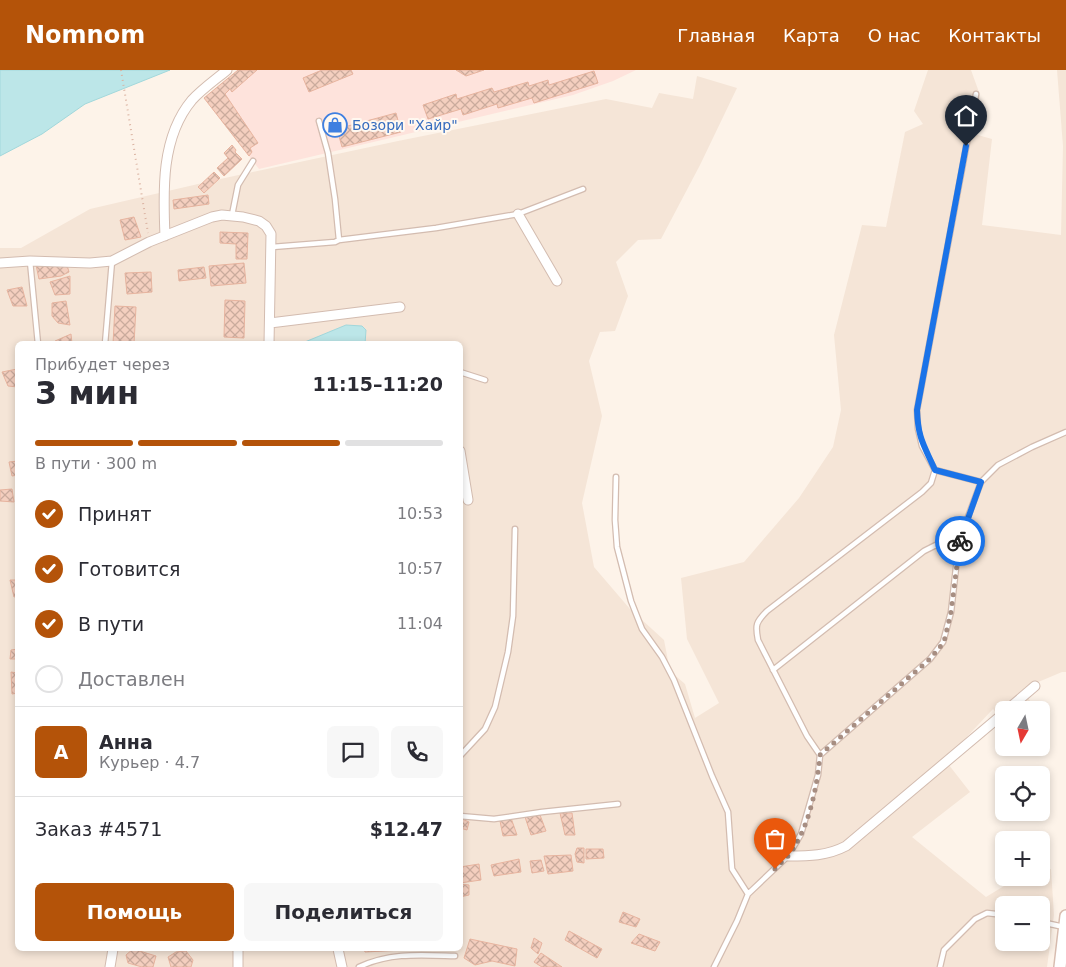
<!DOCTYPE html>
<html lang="ru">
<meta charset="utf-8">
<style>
body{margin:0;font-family:"DejaVu Sans",sans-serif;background:#f7f7f7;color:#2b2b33;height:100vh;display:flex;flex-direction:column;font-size:19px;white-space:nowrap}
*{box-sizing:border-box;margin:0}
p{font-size:16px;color:#7c7c81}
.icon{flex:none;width:28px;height:28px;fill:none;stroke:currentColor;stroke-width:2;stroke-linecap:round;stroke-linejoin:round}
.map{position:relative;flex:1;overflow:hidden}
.details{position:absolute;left:15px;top:271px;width:448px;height:610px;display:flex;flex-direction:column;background:#fff;border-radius:8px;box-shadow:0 2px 8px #0003}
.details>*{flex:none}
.needle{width:32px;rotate:189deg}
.buttons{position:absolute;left:995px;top:631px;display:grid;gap:10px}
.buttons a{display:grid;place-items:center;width:55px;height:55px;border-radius:8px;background:#fff;box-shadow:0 2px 8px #0003;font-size:25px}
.pin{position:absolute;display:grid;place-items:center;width:42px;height:42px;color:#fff;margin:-51px -21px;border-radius:50% 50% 50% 0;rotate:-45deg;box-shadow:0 0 5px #0007}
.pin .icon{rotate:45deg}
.courier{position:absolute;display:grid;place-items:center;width:50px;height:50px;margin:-25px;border:4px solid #1a73e8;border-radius:50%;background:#fff;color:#222;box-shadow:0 1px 6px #0007}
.overview em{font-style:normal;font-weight:700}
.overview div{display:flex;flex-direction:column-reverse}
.overview{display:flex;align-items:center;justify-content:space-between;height:85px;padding:0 20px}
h1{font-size:32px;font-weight:700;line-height:38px}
.bar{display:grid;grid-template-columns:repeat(4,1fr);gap:8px 5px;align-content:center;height:60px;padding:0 20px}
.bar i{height:6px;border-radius:4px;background:#e1e1e2}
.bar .on{background:#b45309}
.bar p{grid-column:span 4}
.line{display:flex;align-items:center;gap:12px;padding:0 20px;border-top:1px solid #e1e1e2}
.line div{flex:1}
.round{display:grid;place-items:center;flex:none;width:52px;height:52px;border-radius:8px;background:#f7f7f7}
ol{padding:0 20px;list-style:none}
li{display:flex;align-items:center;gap:15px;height:55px}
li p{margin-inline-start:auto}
li .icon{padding:5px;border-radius:50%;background:#b45309;color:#fff;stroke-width:4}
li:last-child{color:#7c7c81}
li i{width:28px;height:28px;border:2px solid #e1e1e2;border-radius:50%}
.primary-button{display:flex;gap:10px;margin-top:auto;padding:10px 20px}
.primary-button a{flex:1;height:58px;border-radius:8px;background:#b45309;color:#fff;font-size:20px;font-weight:700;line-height:58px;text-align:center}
.primary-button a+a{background:#f7f7f7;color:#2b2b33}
header{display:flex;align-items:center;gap:30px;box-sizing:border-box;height:70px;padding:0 25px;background:#b45309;color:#fff}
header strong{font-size:24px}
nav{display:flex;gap:28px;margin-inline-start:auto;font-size:18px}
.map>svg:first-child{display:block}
.residential{fill:#f5e5d7;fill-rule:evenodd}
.commercial{fill:#fee3dc}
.water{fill:#bce6e8;stroke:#a1d7db}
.building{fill:url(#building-cross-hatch);stroke:#e7b49f}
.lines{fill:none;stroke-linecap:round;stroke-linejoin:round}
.lane-casing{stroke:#d3bcb0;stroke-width:7}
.street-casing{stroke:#d3bcb0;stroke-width:11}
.secondary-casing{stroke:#d8bdb0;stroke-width:14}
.path{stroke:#dab2a1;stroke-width:2;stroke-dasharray:1 4;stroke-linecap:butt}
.lane{stroke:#fff;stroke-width:4.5}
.street{stroke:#fff;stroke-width:9}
.secondary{stroke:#fff;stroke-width:11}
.done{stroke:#a78e82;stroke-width:5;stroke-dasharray:0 9}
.route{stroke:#1a73e8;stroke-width:6}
.labels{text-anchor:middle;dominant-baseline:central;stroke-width:4;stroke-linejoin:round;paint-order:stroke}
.shop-label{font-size:14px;fill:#366cbe;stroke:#fff8f0;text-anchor:start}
</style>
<header>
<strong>Nomnom</strong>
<nav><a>Главная</a><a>Карта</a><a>О нас</a><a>Контакты</a></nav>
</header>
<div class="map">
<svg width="1066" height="897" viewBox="0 0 1066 897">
<defs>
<pattern id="building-cross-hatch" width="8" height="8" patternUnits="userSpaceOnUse" patternTransform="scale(1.25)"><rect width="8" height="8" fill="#f4cfbf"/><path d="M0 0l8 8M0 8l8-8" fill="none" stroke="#caab9d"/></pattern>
</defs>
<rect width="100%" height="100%" fill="#fdf3e9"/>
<path class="residential" d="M928 0H971L980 25 974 64 992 69 982 155 1061 165 1063 76 1057 0H1066V602H1062L1024 618 1034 640H1004V652L993 639 945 690 970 722 912 767 986 827 1017 808H1041V800L1051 799 1054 845 1047 897H0V178H21L90 139 211 111 398 71 606 29 652 38 659 23 693 29 697 6 737 18 700 95 661 169 638 170 616 192 628 226 615 261 600 262 589 291 602 346 582 433 594 497 630 539 664 570 670 601 685 614 695 648 719 633 687 569 681 508 744 492 799 428 833 377 841 340 834 265 862 155 886 157 905 62 923 54 914 41ZM18 274H460V879H18ZM1004 835H1041V872H1004Z"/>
<path class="commercial" d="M238 0H636L613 11 573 25 259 99 204 28Z"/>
<path class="water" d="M0 0H170L85 34 42 64 0 86Z
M346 255 362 256 366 260 365 274H300Z"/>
<path class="building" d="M238 0H257L232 22 230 19 225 24 258 73 250 78 252 82 249 86 204 28Z
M322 0H351L353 4 309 22 303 8Z
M456 0H484L466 6Z
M594 1 598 13 534 33 532 28 498 38 497 34 463 45 461 39 428 49 423 35 456 24 457 29 492 18 494 22 528 12 529 16 548 10 549 15Z
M396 43 401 62 342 77 337 59Z
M232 75 236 80 235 82 242 89 224 106 217 98 228 88 224 83Z
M214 102 220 108 204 123 198 117Z
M208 125 209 134 174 139 173 130Z
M134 147 141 167 125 170 120 150Z
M220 162 248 163 247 189H236V174L220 173Z
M244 193 246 213 211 216 209 196Z
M36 195H67L69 202 61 206 39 209Z
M204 197 206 208 179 211 178 200Z
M151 202 152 222 127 224 125 203Z
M70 206V224L55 225 50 212Z
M22 217 27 236H13L7 220Z
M225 230 245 231 244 268 224 267Z
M66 231 70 255 58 253 52 246V233Z
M115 236 136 237 134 274H113Z
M71 264 72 274H56L55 271Z
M17 299 18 317 8 316 2 302Z
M18 391V405L12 406 9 392Z
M12 419 14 432 0 431V420Z
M10 510H18V526L14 527Z
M18 579V589H10L11 580Z
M11 602 18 603V623L12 624Z
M560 743H572L575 765H565Z
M540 745 546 761 531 765 525 747Z
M460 748 469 752 467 760 460 758Z
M511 748 517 765 503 766 500 751Z
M577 778H584V793L577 792 575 784Z
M586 779H603L604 788 586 789Z
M571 785 573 801 548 804 544 786Z
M519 789 521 802 494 806 491 795Z
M541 790 544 801 532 803 530 791Z
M479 794 481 810 460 813V797Z
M460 814 469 815V825L460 827Z
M623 842 640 849 636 857 619 852Z
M569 861 602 879 597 888 565 870Z
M639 864 660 872 655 881 631 873Z
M534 868 542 873 538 884 531 878Z
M470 869 517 879 515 896 492 891 475 895 464 888Z
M133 879 156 886 153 897H142L128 893 126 885Z
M364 879H422L365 882Z
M186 881 193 890 191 897H171L168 887 176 882Z
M541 883 562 897H542L534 892Z"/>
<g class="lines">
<g class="lane-casing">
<path id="lane" d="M319 51 328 83 335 129 339 170
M232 145 238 115 253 91
M272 177 335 172 339 170 436 158 518 144 583 119
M30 191 38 274
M105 274 112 191
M460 302 485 310
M935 400 981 412
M616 407 615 450 617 477 631 531 642 559 662 587 674 610 712 706 728 742 732 799 748 824
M773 600 924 481 936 475 959 471
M820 685 930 589 943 572 951 542 959 471 981 412 998 395 1032 377 1066 362
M460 686 485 659 495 637 508 582 513 546 515 459
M460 746 494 749 542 742 618 734
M1041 852 1064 857
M359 897C390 882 422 885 455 886
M714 897 737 851 748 824 788 786 801 764 818 705 820 685 807 666 758 570C755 555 756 552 767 541L922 422 931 413 935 400 922 376 918 359 917 340 976 24
M940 897 944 880 975 849 987 843 1004 845"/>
</g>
<g class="street-casing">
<path id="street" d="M518 144 557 211
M165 166C163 120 161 67 192 30 202 19 215 10 227 0
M0 193 30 191 90 193 112 191 149 172 212 147 222 145 243 147 259 151 266 156 271 164 269 274
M270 253 400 237
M460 381 468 430
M1007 640 1035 616
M788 786C809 786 827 786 846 776L1004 643
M238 879V897
M338 879 342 897
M110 897 113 879"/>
</g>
<g class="secondary-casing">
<path id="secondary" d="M1060 897 1066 846"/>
</g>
<path class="path" d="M121 0 148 163"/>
<use href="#lane" class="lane"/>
<use href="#street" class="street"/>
<use href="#secondary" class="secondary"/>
</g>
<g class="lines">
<path class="done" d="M775 799C779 794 785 790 789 785 809 758 817 718 820 685L930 589 944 572 951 542 960 471"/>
<path class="route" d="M960 471 981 412 935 400C924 375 918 369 917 340L966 76"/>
</g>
<defs>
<g id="shop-ring" transform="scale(1.25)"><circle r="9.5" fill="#fff8f0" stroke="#3f7fe0" stroke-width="1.5"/><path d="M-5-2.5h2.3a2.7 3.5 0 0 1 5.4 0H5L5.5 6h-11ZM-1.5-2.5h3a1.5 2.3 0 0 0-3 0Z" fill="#3f7fe0"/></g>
</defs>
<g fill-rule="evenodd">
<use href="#shop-ring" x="335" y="55"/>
</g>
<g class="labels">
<g class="shop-label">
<text x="352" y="55">Бозори "Хайр"</text>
</g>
</g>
</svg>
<div class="buttons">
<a><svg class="needle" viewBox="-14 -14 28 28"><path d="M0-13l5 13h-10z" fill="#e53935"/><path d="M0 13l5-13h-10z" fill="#7c7c81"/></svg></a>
<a><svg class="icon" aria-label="locate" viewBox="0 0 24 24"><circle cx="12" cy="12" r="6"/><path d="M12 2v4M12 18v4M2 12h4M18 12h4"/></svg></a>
<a>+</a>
<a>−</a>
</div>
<div class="pin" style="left:775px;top:799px;background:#ea580c"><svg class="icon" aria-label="bag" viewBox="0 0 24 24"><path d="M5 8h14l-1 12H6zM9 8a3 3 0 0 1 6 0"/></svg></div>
<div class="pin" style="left:966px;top:76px;background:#1f2937"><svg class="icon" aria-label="home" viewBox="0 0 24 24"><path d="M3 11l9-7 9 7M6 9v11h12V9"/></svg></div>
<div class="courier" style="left:960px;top:471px"><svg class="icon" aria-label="bike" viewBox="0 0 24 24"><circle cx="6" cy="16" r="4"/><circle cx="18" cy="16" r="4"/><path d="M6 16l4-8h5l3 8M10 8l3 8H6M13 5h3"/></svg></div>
<section class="details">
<div class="overview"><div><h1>3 мин</h1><p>Прибудет через</p></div><em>11:15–11:20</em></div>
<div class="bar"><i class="on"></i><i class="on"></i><i class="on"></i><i></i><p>В пути · 300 m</p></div>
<ol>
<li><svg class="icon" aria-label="check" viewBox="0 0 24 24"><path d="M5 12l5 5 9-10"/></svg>Принят<p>10:53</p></li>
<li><svg class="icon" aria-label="check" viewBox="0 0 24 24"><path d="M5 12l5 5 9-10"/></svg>Готовится<p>10:57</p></li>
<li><svg class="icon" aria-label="check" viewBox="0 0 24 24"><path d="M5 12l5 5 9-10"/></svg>В пути<p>11:04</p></li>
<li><i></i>Доставлен</li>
</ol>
<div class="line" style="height:90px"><b class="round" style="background:#b45309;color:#fff">А</b><div><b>Анна</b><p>Курьер · 4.7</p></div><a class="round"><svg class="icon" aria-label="chat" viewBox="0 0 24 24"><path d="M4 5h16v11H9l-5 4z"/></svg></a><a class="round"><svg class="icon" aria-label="phone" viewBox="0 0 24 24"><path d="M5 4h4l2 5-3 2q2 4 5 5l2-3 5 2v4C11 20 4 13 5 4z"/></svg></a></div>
<div class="line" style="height:65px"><div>Заказ #4571</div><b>$12.47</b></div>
<div class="primary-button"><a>Помощь</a><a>Поделиться</a></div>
</section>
</div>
